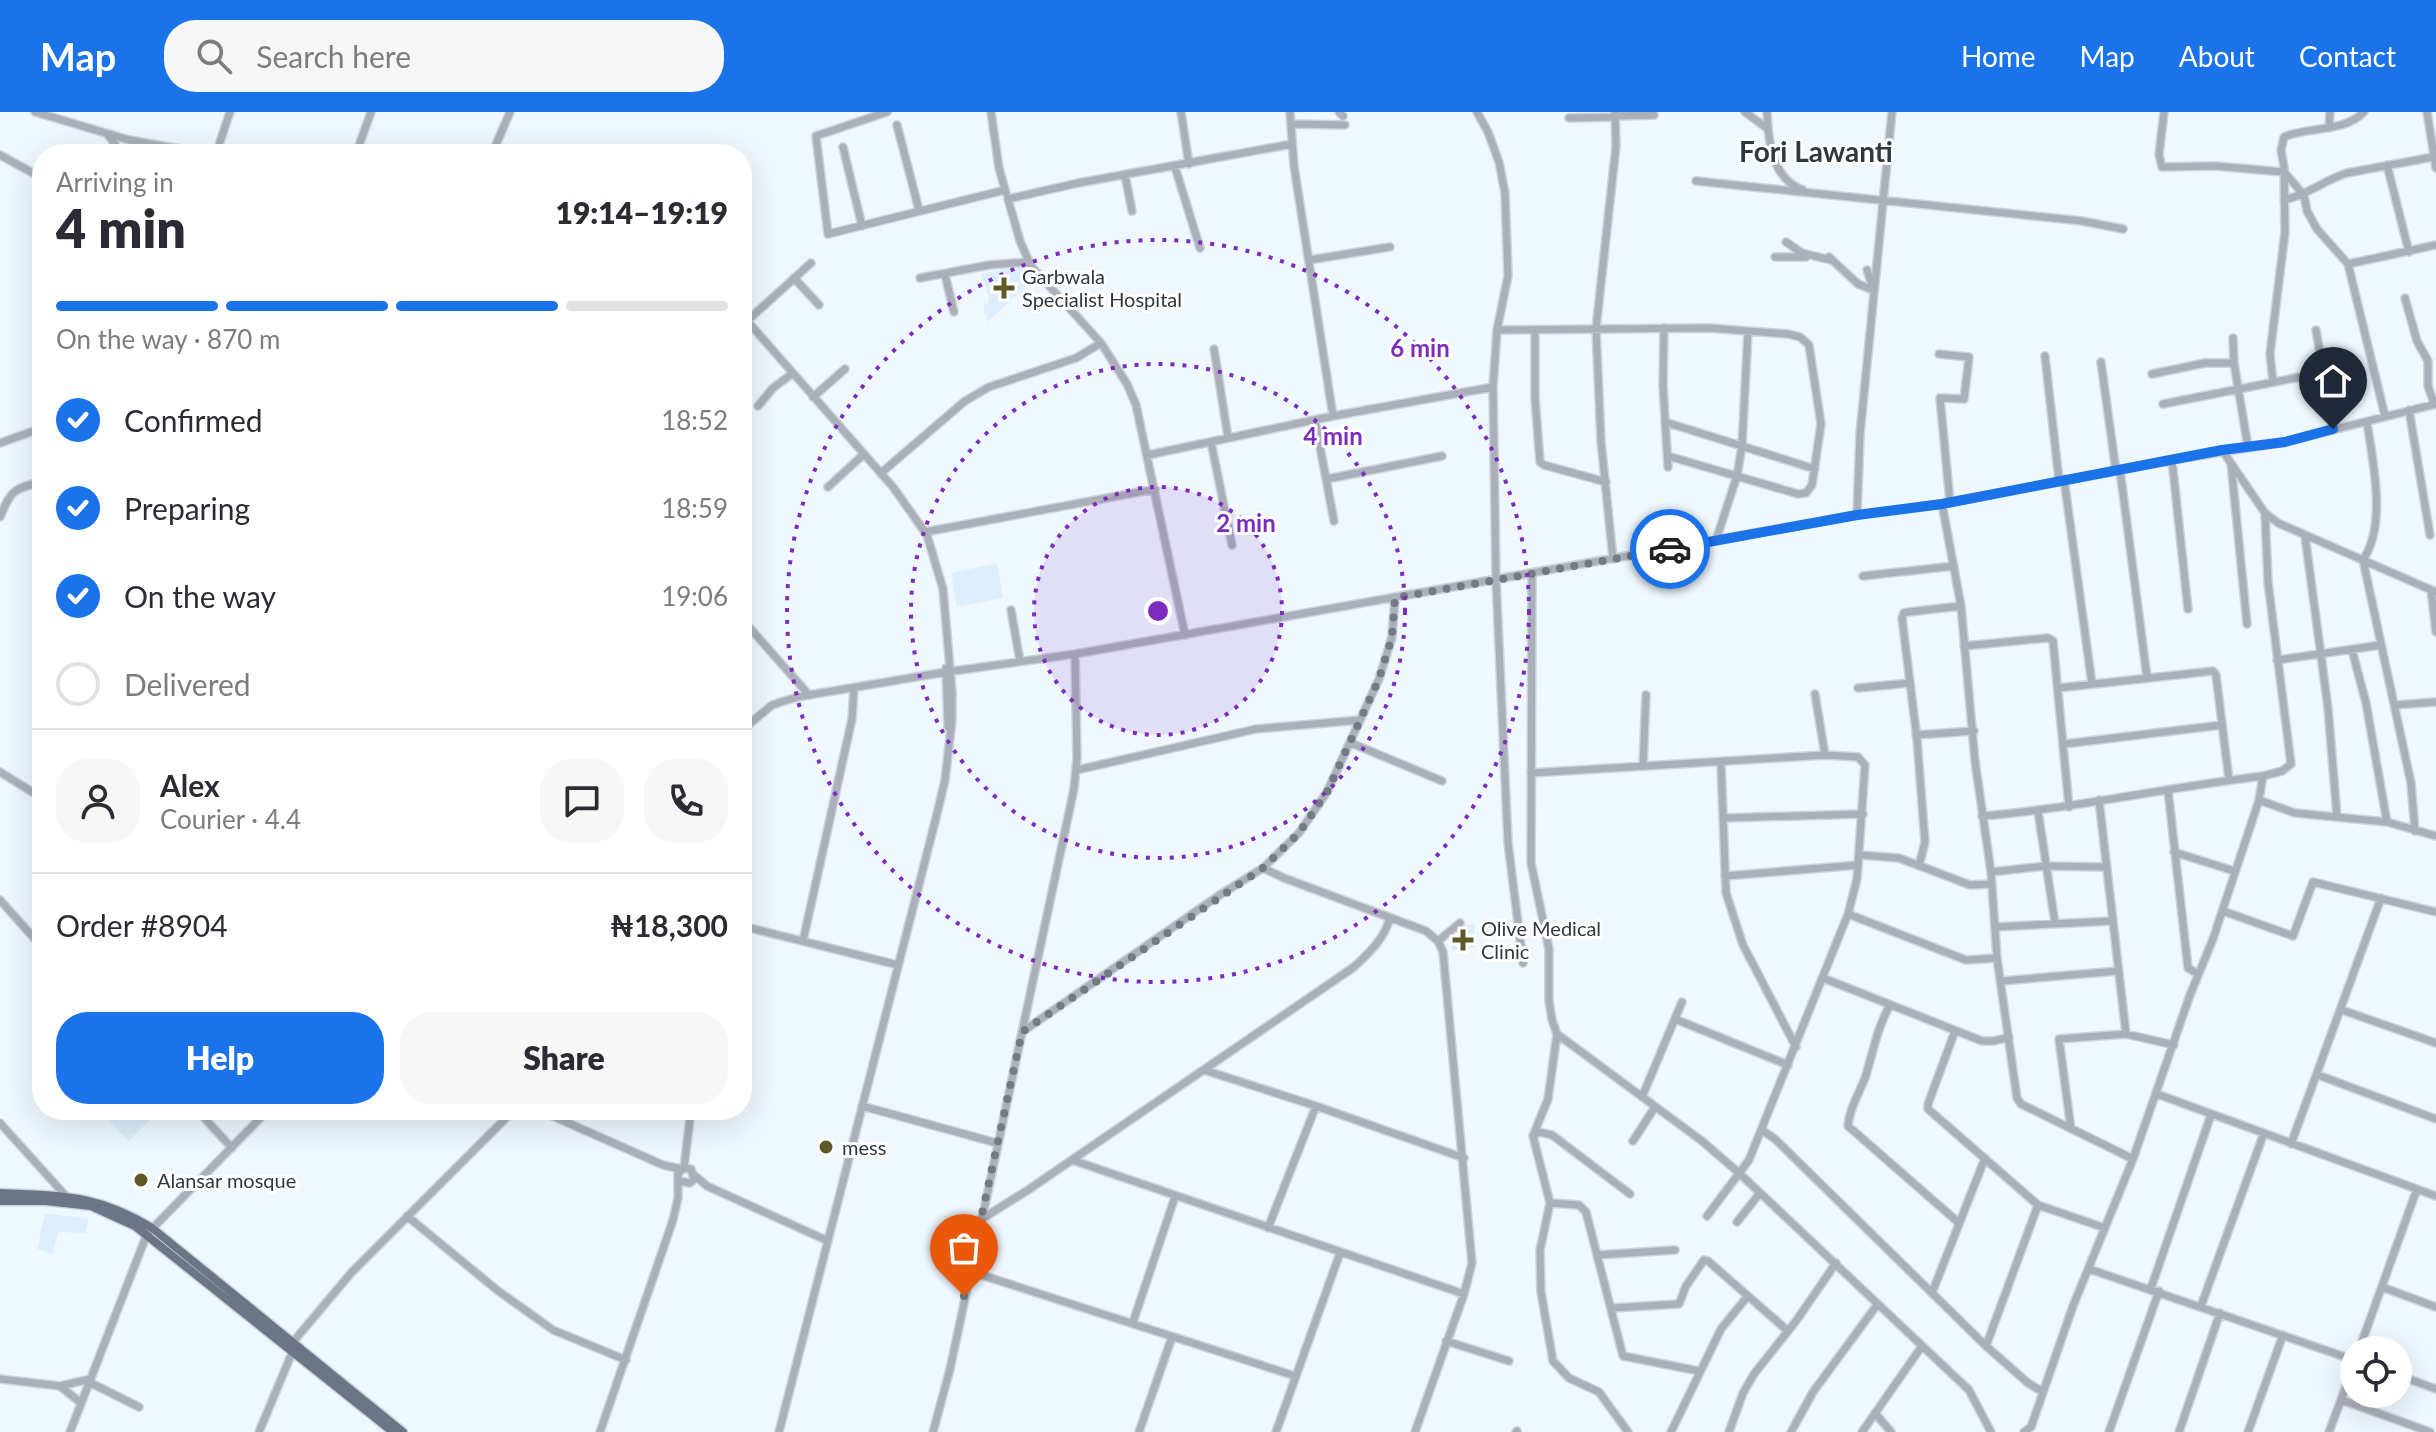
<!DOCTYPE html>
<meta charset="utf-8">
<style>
body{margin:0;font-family:Lato,sans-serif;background:#f7f7f7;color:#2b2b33;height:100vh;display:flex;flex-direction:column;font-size:30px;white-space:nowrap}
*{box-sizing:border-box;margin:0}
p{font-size:26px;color:#7c7c81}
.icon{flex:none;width:44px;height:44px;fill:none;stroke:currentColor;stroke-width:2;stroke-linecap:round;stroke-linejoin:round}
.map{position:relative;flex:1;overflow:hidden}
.details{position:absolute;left:32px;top:32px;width:720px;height:976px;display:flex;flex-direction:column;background:#fff;border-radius:32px;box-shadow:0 8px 32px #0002}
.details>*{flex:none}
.tools{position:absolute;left:2340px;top:1224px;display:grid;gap:16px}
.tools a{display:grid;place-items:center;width:72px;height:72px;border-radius:50%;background:#fff;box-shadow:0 8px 32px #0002;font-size:40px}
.pin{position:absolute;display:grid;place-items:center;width:68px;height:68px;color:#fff;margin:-82px -34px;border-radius:50% 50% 50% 0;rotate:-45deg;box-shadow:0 0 8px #0007}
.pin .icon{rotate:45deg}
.courier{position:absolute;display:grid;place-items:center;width:80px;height:80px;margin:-40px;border:6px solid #1a73e8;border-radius:50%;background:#fff;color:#222;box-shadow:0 2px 10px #0007}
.head em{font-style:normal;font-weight:800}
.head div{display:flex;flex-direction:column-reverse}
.head{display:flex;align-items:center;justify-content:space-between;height:136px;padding:0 24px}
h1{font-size:52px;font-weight:800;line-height:60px}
.bar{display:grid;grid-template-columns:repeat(4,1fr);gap:12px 8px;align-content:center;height:96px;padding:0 24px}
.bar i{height:10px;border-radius:6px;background:#e1e1e2}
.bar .active{background:#1a73e8}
.bar p{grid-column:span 4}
.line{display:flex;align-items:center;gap:20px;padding:0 24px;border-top:2px solid #e1e1e2}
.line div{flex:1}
.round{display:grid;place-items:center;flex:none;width:84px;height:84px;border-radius:32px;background:#f7f7f7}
ol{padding:0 24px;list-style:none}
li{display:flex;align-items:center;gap:24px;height:88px}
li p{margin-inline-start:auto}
li .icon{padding:8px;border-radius:50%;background:#1a73e8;color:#fff;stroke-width:4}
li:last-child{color:#7c7c81}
li i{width:44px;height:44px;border:4px solid #e1e1e2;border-radius:50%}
.primary-button{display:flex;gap:16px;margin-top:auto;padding:16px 24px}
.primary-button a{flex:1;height:92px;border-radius:32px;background:#1a73e8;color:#fff;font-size:32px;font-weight:800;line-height:92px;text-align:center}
.primary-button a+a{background:#f7f7f7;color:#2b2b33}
header{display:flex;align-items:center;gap:48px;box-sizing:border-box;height:112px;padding:0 40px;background:#1a73e8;color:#fff}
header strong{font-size:38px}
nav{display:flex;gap:44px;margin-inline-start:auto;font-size:28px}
.search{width:560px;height:72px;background:#f7f7f7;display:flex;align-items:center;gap:20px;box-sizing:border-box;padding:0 28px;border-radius:32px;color:#7c7c81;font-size:30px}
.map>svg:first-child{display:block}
.built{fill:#ddeffc}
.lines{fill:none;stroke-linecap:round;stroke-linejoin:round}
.minor-casing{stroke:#ccd5dc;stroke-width:10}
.major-casing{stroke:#ccd5dc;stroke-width:11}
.minor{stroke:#abafb9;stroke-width:7}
.major{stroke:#6c7485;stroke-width:8}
.done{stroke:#727b82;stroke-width:8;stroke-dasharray:0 14.4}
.route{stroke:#1a73e8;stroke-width:10}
.ring{fill:none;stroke:#7b2cbf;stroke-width:4;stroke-dasharray:4 8}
.poi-dot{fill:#5e5a27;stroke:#fff;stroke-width:3}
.labels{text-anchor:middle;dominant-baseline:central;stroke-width:6;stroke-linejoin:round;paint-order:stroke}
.poi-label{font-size:20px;fill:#2f383f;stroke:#fff;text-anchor:start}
.district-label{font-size:28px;font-weight:bold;fill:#2f383f;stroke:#fff}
.centre{fill:#7b2cbf;stroke:#fff;stroke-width:4}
.ring-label{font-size:24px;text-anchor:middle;font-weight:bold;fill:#7b2cbf;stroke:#fff;stroke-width:6;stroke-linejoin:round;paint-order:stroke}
</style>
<header>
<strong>Map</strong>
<div class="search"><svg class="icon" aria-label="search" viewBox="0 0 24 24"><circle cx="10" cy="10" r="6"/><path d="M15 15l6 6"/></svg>Search here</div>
<nav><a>Home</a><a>Map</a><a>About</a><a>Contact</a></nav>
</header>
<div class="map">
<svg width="2436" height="1320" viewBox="0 0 2436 1320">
<rect width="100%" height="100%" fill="#eff8ff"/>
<path class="built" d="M1018 154 1036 166 987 210 983 192 988 191 989 186 981 162Z
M997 451 1003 486 957 495 951 461Z
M1474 812 1476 835 1452 838 1450 820H1456L1463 813Z
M97 998H159L129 1029Z
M45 1101 89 1107 85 1121 58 1120 53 1142 37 1137Z"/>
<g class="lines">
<g class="minor-casing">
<path id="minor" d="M35 0 129 28 209 42
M887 0 816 24 828 122 1005 78
M991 0 999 56 1006 81
M1181 0 1189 52
M1290 0 1294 54 1333 304
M1339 0 1343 4
M1477 0 1488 20 1499 50 1505 81 1508 164 1497 218 1493 275 1496 467 1508 731 1523 851
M1745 0 1768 17
M1767 0C1768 29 1772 67 1803 78
M2164 0 2159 43 2162 55 2215 54 2284 60 2304 83 2307 99 2317 117 2348 152 2385 304
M2427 0 2436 56
M1615 4 1654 3
M1569 6 1615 5
M1291 12 1345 13
M897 13 919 98
M2329 16 2330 0
M108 23 115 32 116 42
M843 35 862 114
M216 42 230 0
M356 42 371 0
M492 42 510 0
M0 43 42 66
M2387 53 2409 140
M1175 55 1200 136
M1125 63 1132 99
M1696 69 2082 109 2123 117
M2284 88C2310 82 2324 68 2347 61L2433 45
M1786 130 1802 141 1831 148
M1775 145H1806
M1829 145 1858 172 1873 178
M1309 148 1390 135
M2348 152 2436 133
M1867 158 1873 176
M945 163 954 200
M794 166 819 193
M920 166 989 153 1029 150
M2405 186 2417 229 2428 249V274L2434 292
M742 203 893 375 927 423 943 477 952 580V608L945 668 936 706 779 1320
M747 209 811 151
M1664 216 1663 273 1668 355
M1497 218 1709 216 1788 222 1800 225 1809 233 1821 312 1812 373 1806 381 1798 382 1668 344
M2316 218 2333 317
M1535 219V286L1540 350 1544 353 1606 370
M2233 226 2234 251 2248 335
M1214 237 1228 325
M1939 242 1969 245 1964 287 1940 286 1950 390
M2045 244 2059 368
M2101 250 2116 359
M2152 262 2205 251H2234
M2273 270 2270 242 2285 120 2284 55 2281 38 2284 25C2309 14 2343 21 2364 0
M813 285 845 257
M2163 292 2325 260
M758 294 773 276 793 261
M2409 298 2430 423
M1315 308 1334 409
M1665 310 1815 357
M2367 310C2373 351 2387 412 2363 448L2411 671 2415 719
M1211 330 1232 433
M0 331 42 316
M2222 338 2265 401 2278 411 2436 480
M1148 343 1333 304 1493 275
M2172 348 2188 497
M2231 351 2247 512
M2120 358 2147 565
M881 361 965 289 989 275 1076 246 1101 231
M1327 367 1442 344
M2064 367 2092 572
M828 375 864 342
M1942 392 1961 494 1975 649 1991 760 1997 846 2017 986 2021 992 2133 1047
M1857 403 1860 322 1892 0
M0 405C11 378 14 376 42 370
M925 420 1155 377
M2305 424 2328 596 2337 704
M1716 428 1737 364 1742 334 1748 219
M1613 447 1601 329 1596 217 1616 34 1615 0
M1532 461 1531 751 1549 837V889L1552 908 1557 922 1548 987 1533 1024 1550 1091 1540 1138 1541 1180 1553 1249 1569 1266 1599 1280 1628 1320
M1863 464 1954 454
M2431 478 2436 520
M1011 498 1020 549
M742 507 809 583
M1185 523 1136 293 1127 272 1101 231 1031 154 1020 129 1008 87 1078 71 1292 32
M1964 534 2048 526 2053 529 2069 695
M2352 538 2366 591 2387 710
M2277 548 2381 533
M946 556 948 615
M1858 576 1910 571
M2058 576 2213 559 2216 563 2229 668
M1815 582 1825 643
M2395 593 2436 590
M742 618 772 593 797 585 946 560 1075 542 1857 403 1942 392 2172 348 2285 330 2436 292
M1916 623 1974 619
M1351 631 1442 669
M2064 632 2222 613
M1721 651 1726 781 1743 833 1796 935
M1643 654 1646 583
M1077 658 1256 617 1360 608
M0 660 42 686
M1531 661 1825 643 1858 645 1865 653 1857 767 1848 802 1749 1048 1707 1104
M2168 678 2188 856 2198 862
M2099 688 2126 922
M2259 688 2295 701 2387 710 2436 724
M2038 699 2055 811
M1982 704C2077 696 2169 675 2263 664L2282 659 2291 652 2268 470 2265 401
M1723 706 1863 702
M2174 740 2234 759
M1860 743 1899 746 1970 773 1992 772
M1919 754 1925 730 1917 627 1902 506 1904 501 1908 500 1961 494
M1263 756 1284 766 1426 819 1438 829 1443 840 1472 1151 1464 1182 1415 1320
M1991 760 2045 754 2106 755
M1725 764 1858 753
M0 788 42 835
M2223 799 2293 824 2313 770 2436 800
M1848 802 1966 848 1997 846
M742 814 898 853
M1995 815 2112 809
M803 829 852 607 854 576
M1438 829 1460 811
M1823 866 1982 929H1994L2009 925
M2001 869 2118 859
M1890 893C1877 916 1873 941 1865 966 1859 982 1849 997 1848 1014L1959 1111
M2342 898 2436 931
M1675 907 1788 953
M1955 919 1928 992V997L2038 1093 2105 1116
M1022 920 1218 784 1263 756 1299 721 1327 680 1379 567 1392 525 1395 486
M1557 922 1702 1029 1739 1061 1969 1278 1991 1320
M1204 958 1316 994 1464 1046
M2318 963 2436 1007
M2157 982 2436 1084
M1642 985 1682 890
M862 994 997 1031
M197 998 232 1036
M539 998 663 1053 681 1057
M0 1011 65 1083
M2071 1017 2059 927 2126 922 2174 933
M1762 1018 1775 1027 1986 1234 2028 1271 2043 1280
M1535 1023 1539 1020 1552 1023 1630 1082
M1633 1029 1655 995
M2291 1032 2381 786
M1072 1048 1464 1182
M684 1056 691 998
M694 1063 707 1074 828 1129
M1550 1091 1579 1093 1586 1100 1623 1244 1699 1259
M407 1104 497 1178 553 1218 626 1248
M980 1108 1028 1078 1354 855C1370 840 1384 827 1390 806
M1737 1110 1760 1081
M1268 1116 1316 994
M1597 1143 1675 1138
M2089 1157 2354 1248
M969 1159 1295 1264
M2382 1175 2436 1195
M2151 1176 2211 1003
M1932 1181 1985 1046
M2201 1194 2264 1021
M1612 1196 1679 1192 1686 1174 1704 1148 1708 1149 1788 1219
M1133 1210 1175 1085
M1446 1229 1509 1249
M293 1230 351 1161 514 998
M1986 1234 2038 1093
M2359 1238 2417 1077
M2398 1263 2436 1277
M0 1267 60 1274 90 1267
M89 1270 139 1295
M60 1274 81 1291
M2342 1288 2430 1320
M1875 1301 1891 1320
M70 1320 147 1122 268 998
M259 1320 292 1241
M600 1320 673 1108 678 1086V1061L684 1056 691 1057 694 1067 690 1071 679 1069
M933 1320 950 1257 1074 677 1077 646 1075 542
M1139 1320 1172 1225
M1276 1320 1340 1141
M1516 1320 1517 1319
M1671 1320 1721 1217 1747 1185
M1729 1320 1743 1281 1754 1262 1796 1209 1836 1151
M1791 1320 1813 1280 1877 1193
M1862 1320 1922 1234
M2024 1320 2031 1315 2073 1194 2133 1047 2190 883 2213 827 2259 688 2263 664
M2109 1320 2159 1179
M2179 1320 2220 1201
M2248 1320 2283 1223
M2329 1320 2354 1253"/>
</g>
<g class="major-casing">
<path id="major" d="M0 1081C62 1084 96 1082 152 1116L403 1320
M0 1089H46L91 1094 135 1114 393 1320"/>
</g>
<use href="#minor" class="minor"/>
<use href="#major" class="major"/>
</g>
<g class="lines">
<path class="done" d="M964 1184 1022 920 1263 756 1299 721 1327 680 1379 567 1392 525 1395 486 1670 437"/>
<path class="route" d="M1670 437 1857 403 1942 392 2222 338 2285 330 2333 317"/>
</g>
<circle cx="1158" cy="499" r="124" fill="#7b2cbf" fill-opacity=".12"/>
<g class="ring">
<circle cx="1158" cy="499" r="124"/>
<circle cx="1158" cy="499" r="247"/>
<circle cx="1158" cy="499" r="371"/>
</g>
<g class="poi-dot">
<path d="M1000 164h8v8h8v8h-8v8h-8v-8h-8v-8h8z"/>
<path d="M1459 816h8v8h8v8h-8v8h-8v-8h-8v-8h8z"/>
<circle cx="826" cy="1035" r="8"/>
<circle cx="141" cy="1068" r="8"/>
</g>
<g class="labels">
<g class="poi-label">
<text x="1022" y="164">Garbwala<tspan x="1022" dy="23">Specialist Hospital</tspan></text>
<text x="1481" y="816">Olive Medical<tspan x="1481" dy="23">Clinic</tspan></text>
<text x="842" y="1035">mess</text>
<text x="157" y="1068">Alansar mosque</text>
</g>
<g class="district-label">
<text x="1816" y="39">Fori Lawanti</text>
</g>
</g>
<circle cx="1158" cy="499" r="12" class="centre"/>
<g class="ring-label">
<text x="1420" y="245">6 min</text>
<text x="1333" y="333">4 min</text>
<text x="1246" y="420">2 min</text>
</g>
</svg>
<div class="tools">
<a><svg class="icon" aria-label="locate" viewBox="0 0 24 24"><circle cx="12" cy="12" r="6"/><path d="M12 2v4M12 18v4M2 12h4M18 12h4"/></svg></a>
</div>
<div class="pin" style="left:964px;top:1184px;background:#ea580c"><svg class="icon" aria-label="bag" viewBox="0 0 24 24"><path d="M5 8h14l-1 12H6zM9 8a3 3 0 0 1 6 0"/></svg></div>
<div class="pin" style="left:2333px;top:317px;background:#1f2937"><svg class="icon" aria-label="home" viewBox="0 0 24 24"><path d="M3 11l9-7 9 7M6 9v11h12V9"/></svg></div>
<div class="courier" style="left:1670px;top:437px"><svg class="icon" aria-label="car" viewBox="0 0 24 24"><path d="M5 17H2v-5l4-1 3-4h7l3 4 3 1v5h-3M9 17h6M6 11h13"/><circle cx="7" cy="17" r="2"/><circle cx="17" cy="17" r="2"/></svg></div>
<section class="details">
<div class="head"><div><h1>4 min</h1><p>Arriving in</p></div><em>19:14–19:19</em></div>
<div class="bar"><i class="active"></i><i class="active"></i><i class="active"></i><i></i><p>On the way · 870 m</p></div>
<ol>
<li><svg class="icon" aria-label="check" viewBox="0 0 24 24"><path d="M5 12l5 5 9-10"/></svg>Confirmed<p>18:52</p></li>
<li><svg class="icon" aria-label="check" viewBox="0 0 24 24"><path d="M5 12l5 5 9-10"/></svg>Preparing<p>18:59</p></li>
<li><svg class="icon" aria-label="check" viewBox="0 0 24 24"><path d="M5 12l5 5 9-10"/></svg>On the way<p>19:06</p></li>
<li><i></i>Delivered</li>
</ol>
<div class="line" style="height:144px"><a class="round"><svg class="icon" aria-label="person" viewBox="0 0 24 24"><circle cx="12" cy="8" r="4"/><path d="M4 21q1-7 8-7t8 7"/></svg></a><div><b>Alex</b><p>Courier · 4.4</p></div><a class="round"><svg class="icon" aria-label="chat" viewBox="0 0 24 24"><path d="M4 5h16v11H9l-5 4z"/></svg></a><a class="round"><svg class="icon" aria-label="phone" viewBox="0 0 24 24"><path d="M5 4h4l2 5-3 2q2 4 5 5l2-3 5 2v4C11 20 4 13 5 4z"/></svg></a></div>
<div class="line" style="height:104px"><div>Order #8904</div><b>₦18,300</b></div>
<div class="primary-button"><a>Help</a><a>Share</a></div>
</section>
</div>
